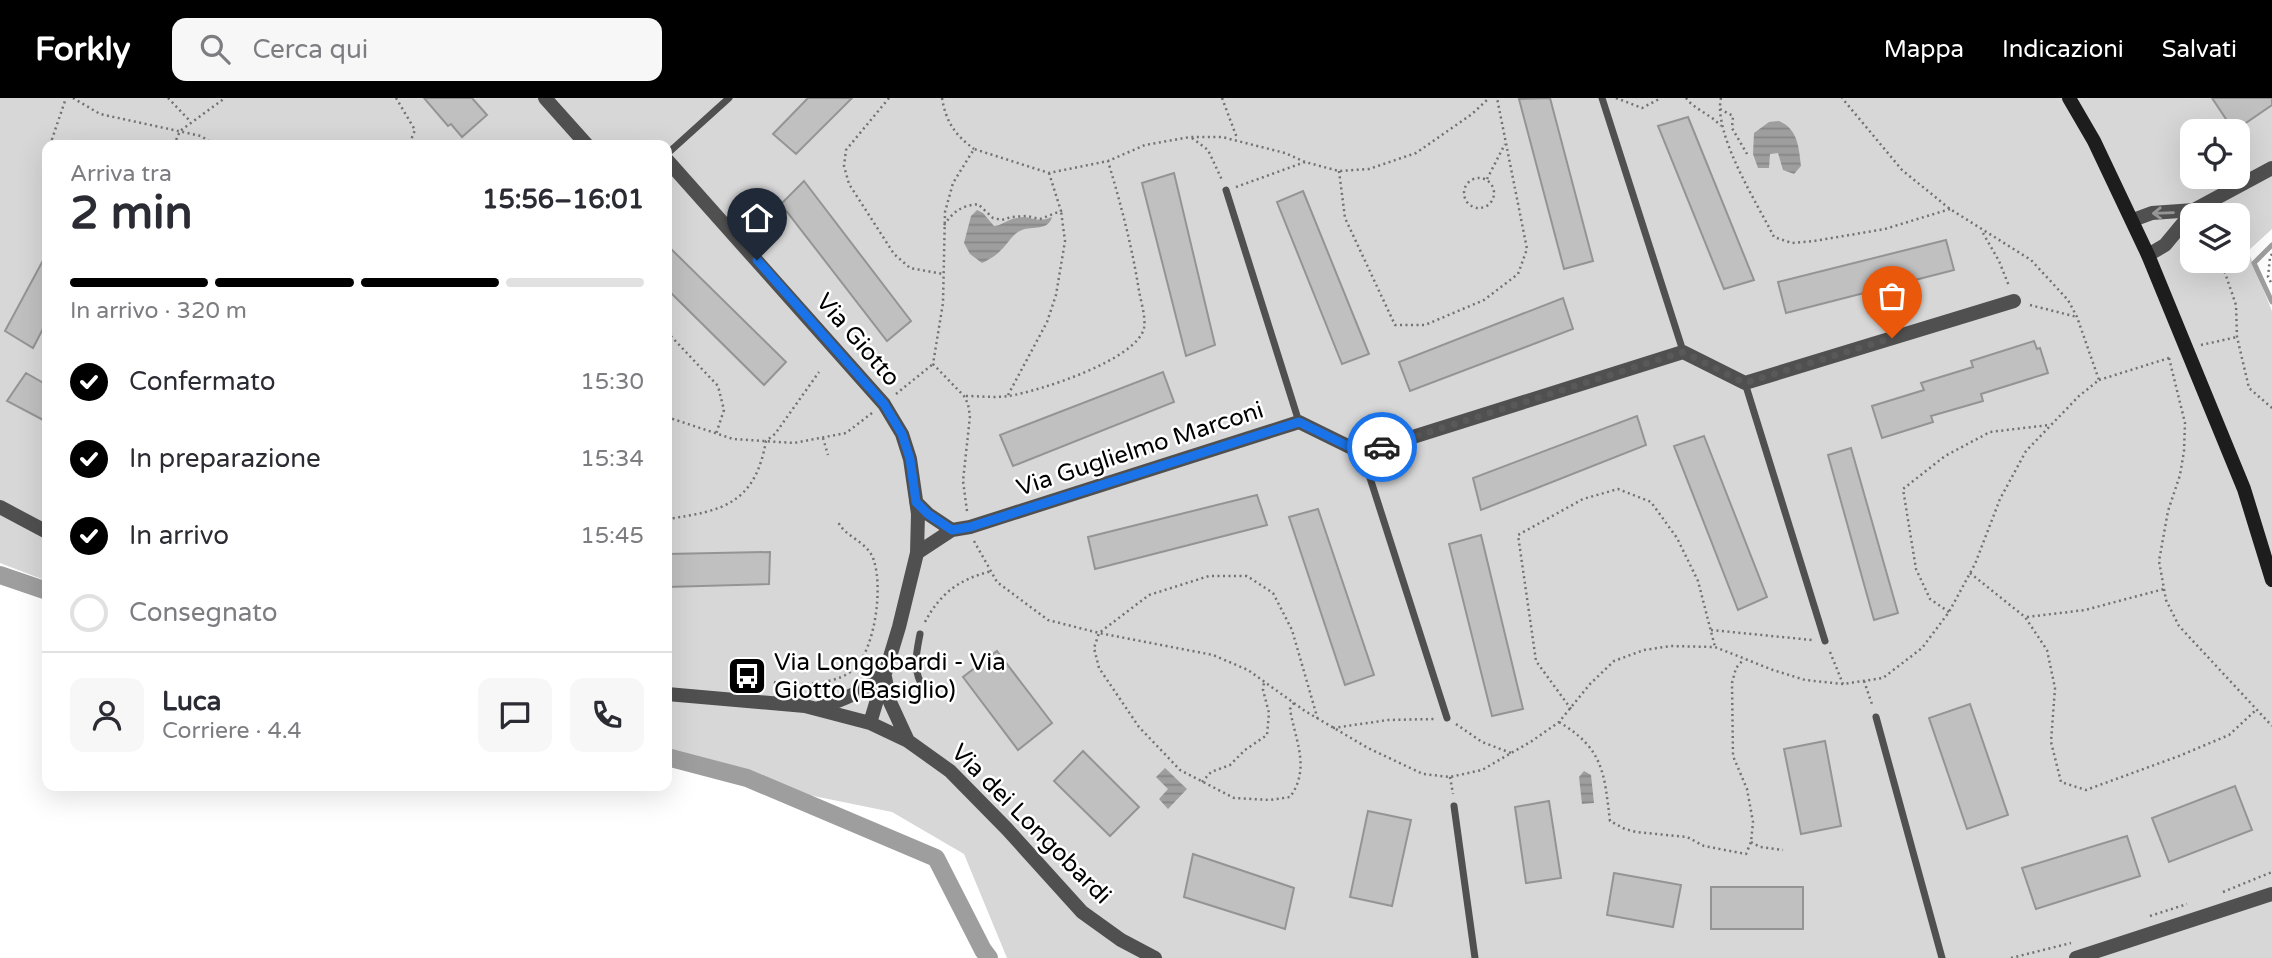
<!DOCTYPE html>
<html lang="it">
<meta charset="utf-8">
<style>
body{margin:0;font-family:"Varela Round",sans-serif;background:#f7f7f7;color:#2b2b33;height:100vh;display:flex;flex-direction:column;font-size:26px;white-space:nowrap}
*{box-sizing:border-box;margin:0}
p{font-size:23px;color:#7c7c81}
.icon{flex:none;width:38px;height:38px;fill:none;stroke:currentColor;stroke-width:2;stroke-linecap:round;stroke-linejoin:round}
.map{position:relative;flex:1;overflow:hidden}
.details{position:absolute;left:42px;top:42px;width:630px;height:651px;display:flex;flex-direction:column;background:#fff;border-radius:14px;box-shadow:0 7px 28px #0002}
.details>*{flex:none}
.tools{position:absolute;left:2180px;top:21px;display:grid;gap:14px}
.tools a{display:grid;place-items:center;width:70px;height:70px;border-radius:14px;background:#fff;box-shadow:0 7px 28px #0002;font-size:35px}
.pin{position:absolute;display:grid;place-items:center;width:60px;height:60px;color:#fff;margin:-72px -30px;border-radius:50% 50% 50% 0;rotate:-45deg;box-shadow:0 0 7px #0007}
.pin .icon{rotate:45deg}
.courier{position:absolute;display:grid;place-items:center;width:70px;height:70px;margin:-35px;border:5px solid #1a73e8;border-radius:50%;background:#fff;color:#222;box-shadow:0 2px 9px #0007}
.headline em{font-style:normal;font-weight:700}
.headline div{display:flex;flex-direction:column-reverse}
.headline{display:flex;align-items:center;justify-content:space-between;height:119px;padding:0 28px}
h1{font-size:46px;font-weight:700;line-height:52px}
.bar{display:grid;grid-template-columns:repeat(4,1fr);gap:10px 7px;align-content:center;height:84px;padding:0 28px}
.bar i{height:9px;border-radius:5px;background:#e1e1e2}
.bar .selected{background:#000}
.bar p{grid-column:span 4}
.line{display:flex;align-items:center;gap:18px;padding:0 28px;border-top:2px solid #e1e1e2}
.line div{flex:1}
.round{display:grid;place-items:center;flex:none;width:74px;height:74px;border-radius:14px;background:#f7f7f7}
ol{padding:0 28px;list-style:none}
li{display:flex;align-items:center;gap:21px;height:77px}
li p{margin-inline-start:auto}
li .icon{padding:7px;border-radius:50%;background:#000;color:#fff;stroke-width:4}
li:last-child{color:#7c7c81}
li i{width:38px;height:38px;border:4px solid #e1e1e2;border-radius:50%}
header{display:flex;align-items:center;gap:42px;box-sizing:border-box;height:98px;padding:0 35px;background:#000;color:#fff}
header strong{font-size:33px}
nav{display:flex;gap:38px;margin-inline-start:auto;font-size:24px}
.search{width:490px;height:63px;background:#f7f7f7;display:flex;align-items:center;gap:18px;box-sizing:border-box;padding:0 24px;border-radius:14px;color:#7c7c81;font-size:26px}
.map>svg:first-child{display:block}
.green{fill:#d7d7d7;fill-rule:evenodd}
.water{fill:url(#water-rules)}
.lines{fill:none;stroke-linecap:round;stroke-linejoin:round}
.stream{stroke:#9e9e9e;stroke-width:5}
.canal{stroke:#9e9e9e;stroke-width:18}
.building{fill:#c0c0c0;stroke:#949494;stroke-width:2}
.path{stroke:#727272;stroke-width:2.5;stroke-dasharray:2 3.5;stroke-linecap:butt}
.lane{stroke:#505050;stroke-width:7}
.street{stroke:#505050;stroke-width:14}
.secondary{stroke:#1d1d1d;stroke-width:14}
.oneway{stroke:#969696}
.done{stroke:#595959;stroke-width:7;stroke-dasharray:0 12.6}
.route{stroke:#1a73e8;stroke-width:9}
.labels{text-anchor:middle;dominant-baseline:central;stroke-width:5;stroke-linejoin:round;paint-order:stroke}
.street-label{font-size:24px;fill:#000;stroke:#fff}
.poi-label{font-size:24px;fill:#000;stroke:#fff;text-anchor:start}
</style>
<header>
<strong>Forkly</strong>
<div class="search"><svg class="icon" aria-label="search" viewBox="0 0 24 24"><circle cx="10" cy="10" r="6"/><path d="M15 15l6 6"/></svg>Cerca qui</div>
<nav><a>Mappa</a><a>Indicazioni</a><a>Salvati</a></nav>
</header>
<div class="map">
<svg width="2272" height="860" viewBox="0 0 2272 860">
<defs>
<pattern id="water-rules" width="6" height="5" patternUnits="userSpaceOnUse" patternTransform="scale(1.75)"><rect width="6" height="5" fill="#9e9e9e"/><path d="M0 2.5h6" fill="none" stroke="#868686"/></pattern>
</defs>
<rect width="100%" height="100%" fill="#fff"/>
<path class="green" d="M0 0H2272V131L2248 153 2272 213V860H1007L964 756 892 714 794 694 667 653V47H47V483L0 465ZM2193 33H2238V79H2193ZM2193 117H2238V163H2193Z"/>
<path class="water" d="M1779 23C1798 31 1799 50 1801 68L1794 76 1783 72 1778 55 1770 56 1769 70H1758L1753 56 1754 35 1769 24Z
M977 112 983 115 994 128C1003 127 1008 121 1017 120 1031 117 1036 126 1052 119 1048 133 1033 128 1022 132 1012 136 1009 145 1001 152 996 158 988 162 982 165L970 156 964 145 971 118Z
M1165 670 1187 691 1168 711 1159 701 1168 691 1156 679Z
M1584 673 1591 677 1594 705 1582 706 1579 679Z"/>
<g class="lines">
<path class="stream" d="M2272 147 2254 165 2272 204"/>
<path class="canal" d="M0 477 47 493
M667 659 747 680 936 760 983 852 989 860"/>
</g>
<path class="building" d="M424 0H472L487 17 462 39 451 26 448 28Z
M808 0H852L796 56 773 36Z
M1550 0 1593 163 1564 171 1519 1Z
M2212 0H2272V7L2234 33Z
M1688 19 1754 182 1724 191 1658 28Z
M1174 75 1215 247 1186 258 1142 85Z
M804 83 911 223 887 243 781 106Z
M1303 93 1369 256 1342 266 1277 104Z
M1946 142 1954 172 1786 215 1778 184Z
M667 147 786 264 764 287 667 191Z
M47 155V223L33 250 5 233Z
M1563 200 1573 231 1410 293 1399 264Z
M2034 243 2037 251 2040 250 2048 275 1981 296 1983 303 1931 318 1933 324 1882 340 1872 308 1924 292 1921 285 1973 269 1971 263Z
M1163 274 1174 304 1013 368 1000 337Z
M26 275 47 287V324L7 303Z
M1637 318 1646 347 1481 412 1473 380Z
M1704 338 1767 499 1738 512 1674 348Z
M1851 350 1898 515 1874 522 1828 357Z
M1257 397 1267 427 1095 471 1088 439Z
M1318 411 1374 577 1345 587 1289 419Z
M1481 437 1523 611 1492 618 1449 446Z
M770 454 769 486 667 489V456Z
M997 553 1052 625 1018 652 963 579Z
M1970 606 2008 717 1967 731 1929 620Z
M1825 643 1841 728 1801 736 1784 651Z
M1083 653 1139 709 1110 738 1054 683Z
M2235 688 2252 732 2169 764 2152 720Z
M1549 703 1561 780 1526 785 1515 709Z
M1368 713 1411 722 1392 808 1350 799Z
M2127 738 2140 778 2036 811 2022 770Z
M1193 756 1294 790 1285 831 1184 799Z
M1614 775 1681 787 1673 829 1607 817Z
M1711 789H1803V831H1711Z"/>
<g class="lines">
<path class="path" d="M73 0 100 16 201 38 215 47
M168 0 190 23
M396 0 415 32 409 47
M889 0 846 52 844 68 849 86 894 156 910 170 943 176
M942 0C946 24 955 37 974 51
M1222 0 1237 40
M1616 0 1642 10 1661 0
M1686 0C1694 11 1710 16 1721 28
M1721 0C1713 36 1757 105 1774 139L1792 145 1814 143 1885 131 1950 111
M1720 11 1733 18 1732 30 1747 56
M1192 40 1208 52 1222 82
M50 47 66 0
M174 47 180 33 225 0
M46 60 47 56
M1339 73 1345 120 1395 227H1425L1484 202 1518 176 1527 151 1497 0
M1464 95a15 15 0 1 1 30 0a15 15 0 1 1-30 0Z
M1487 81 1505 46
M1236 89 1305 64
M944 127C954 113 961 108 978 106L993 120 1002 122 1011 119 1027 118 1040 121 1061 113 1049 75
M1983 135 1999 163 2009 188
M2272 156 2270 159 2268 179 2272 186
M2221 163 2236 207 2237 239 2249 290 2272 310
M2030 207 2077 219
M667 234 718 288 724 312 716 336
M2201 247 2237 239
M2169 260 2185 325 2184 353 2180 377 2168 413 2159 463 2166 502 2179 528 2272 628
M2099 282 2169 260
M896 296 933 266
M1008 297 1047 224 1056 197 1065 143 1061 113
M966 298C979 298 995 300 1009 298 1039 293 1137 262 1144 230 1146 219 1141 204 1139 193 1132 148 1121 107 1108 63
M667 319 733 341 794 345 846 335 872 315
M823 340 828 357
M967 413 963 383 970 318 968 306 964 298 933 266 943 205 945 114 953 85 974 51 1049 75 1108 63 1145 47 1190 39H1222L1285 55 1305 64 1339 73 1369 71 1416 55 1472 16 1489 0
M667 421C724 413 755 405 766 343L775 336 819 274
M974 443 997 484 1048 522 1099 535 1213 557 1248 572 1305 613 1368 650 1423 676 1450 679 1482 672 1532 643 1559 624 1590 586 1614 563 1644 552 1671 548 1715 549 1773 572 1805 582 1843 586 1883 580 1922 550 1949 514 1975 466 2000 401 2026 353 2079 298 2099 282 2077 219 2068 202 2031 162 1950 111 1902 72 1842 0
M1970 475 2025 519 2047 552 2055 590 2051 644 2061 684 2086 692 2179 658 2229 637 2257 611
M1949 514 1930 501 1916 471 1903 391 1945 358 1990 334 2049 327
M2027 519 2085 512 2164 491
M925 524C941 494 960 481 992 473
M1711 532 1812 542
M1830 554 1843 586
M1864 583 1873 609
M774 584C785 588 796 586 807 586 822 585 841 582 853 572 875 552 883 491 874 463 869 444 846 440 838 424
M1294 605 1290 611C1295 642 1311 670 1290 699L1270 702 1234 700 1180 672 1139 629 1099 570 1094 550 1099 535 1149 497 1209 478H1247L1273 495 1292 532 1318 622
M1571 611 1536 563 1518 437 1583 401 1618 391 1651 404 1677 440 1698 483 1715 549
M1559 624C1604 651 1604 675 1610 723L1625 731 1636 734 1687 739 1704 748 1746 756 1751 744 1753 724 1747 691 1733 658 1732 585 1736 570 1744 561
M1456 626 1482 644 1511 655
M1333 630 1388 622 1434 621
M1450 679 1453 696
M1202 684 1211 674 1230 667 1245 652 1267 637 1269 615 1263 592 1264 584
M1751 744 1760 749 1783 752
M2223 794 2272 774
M2150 818 2187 806
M2011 860 2071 845"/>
<path class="lane" d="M1602 0 1683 253
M667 56 729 0
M1226 92 1299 324
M1745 285 1825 543
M1362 355 1447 620
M920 536C916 557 912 572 924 591
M1876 619 1942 860
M1454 708 1475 860"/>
<path class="street" d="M545 0 587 47
M667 62 884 306 902 336 910 361 918 416 917 455 899 529 870 625
M2133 122 2152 115 2194 112 2272 70
M2148 157 2165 147 2194 112
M916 404 928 416 952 432
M0 409 47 434
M917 455 952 432 970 429 1299 324 1362 355 1683 254 1745 285 2014 203
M885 579 890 604 908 643
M667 596 805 608 870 625 908 643 950 673 1007 731 1082 814 1121 842 1155 860
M816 611C842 602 864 594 884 575
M2076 860 2272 796"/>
<path class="secondary" d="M2069 0 2094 43 2148 157 2244 391 2272 482"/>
</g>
<defs><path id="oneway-shaft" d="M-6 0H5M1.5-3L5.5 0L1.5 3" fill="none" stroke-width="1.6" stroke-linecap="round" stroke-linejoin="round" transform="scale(1.75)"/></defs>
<use class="oneway" href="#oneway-shaft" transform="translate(2163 115) rotate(178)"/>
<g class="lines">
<path class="done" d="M1382 349 1683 254 1745 285 1892 240"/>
<path class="route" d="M757 162 884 306 902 336 910 361 916 404 928 416 952 432 970 429 1299 324 1362 355 1382 349"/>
</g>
<defs>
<g id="bus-square" transform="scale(2.0125)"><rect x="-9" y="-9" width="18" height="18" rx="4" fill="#000" stroke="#fff"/><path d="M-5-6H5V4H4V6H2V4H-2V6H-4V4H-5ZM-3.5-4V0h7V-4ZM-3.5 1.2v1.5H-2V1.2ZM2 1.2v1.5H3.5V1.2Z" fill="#fff"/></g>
</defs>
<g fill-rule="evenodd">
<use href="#bus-square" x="747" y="578"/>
</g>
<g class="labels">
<g class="street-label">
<text transform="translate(858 242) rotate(49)">Via Giotto</text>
<text transform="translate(1140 351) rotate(-18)">Via Guglielmo Marconi</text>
<text transform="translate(1031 726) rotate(45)">Via dei Longobardi</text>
</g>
<g class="poi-label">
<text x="774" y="564">Via Longobardi - Via<tspan x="774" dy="28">Giotto (Basiglio)</tspan></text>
</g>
</g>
</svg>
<div class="tools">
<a><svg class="icon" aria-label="locate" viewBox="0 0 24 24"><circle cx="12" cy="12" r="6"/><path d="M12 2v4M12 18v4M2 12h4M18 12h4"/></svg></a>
<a><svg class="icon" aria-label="layers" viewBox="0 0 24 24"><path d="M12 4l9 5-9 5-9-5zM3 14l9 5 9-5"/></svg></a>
</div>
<div class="pin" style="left:1892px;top:240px;background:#ea580c"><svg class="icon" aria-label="bag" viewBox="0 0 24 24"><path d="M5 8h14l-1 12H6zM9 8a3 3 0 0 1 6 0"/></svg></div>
<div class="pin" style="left:757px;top:162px;background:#1f2937"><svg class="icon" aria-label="home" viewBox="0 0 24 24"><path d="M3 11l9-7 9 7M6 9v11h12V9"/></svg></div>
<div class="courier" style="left:1382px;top:349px"><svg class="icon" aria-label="car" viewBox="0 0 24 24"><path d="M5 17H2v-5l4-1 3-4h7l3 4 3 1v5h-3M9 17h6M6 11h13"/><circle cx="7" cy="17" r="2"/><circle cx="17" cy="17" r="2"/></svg></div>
<section class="details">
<div class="headline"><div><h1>2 min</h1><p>Arriva tra</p></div><em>15:56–16:01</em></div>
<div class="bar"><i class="selected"></i><i class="selected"></i><i class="selected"></i><i></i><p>In arrivo · 320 m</p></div>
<ol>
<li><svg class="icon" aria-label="check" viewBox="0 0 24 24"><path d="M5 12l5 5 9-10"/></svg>Confermato<p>15:30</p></li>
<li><svg class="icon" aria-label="check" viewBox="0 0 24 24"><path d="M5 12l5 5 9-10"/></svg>In preparazione<p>15:34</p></li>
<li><svg class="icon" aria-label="check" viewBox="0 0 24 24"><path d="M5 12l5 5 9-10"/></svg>In arrivo<p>15:45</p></li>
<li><i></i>Consegnato</li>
</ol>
<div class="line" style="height:126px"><a class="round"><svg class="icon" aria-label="person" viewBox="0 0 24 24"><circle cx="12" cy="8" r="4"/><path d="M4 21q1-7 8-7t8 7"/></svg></a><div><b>Luca</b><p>Corriere · 4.4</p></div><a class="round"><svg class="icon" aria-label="chat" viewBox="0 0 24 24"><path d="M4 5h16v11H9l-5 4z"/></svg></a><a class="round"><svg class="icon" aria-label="phone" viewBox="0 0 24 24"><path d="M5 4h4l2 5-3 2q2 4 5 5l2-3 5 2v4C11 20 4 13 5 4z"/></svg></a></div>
</section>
</div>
